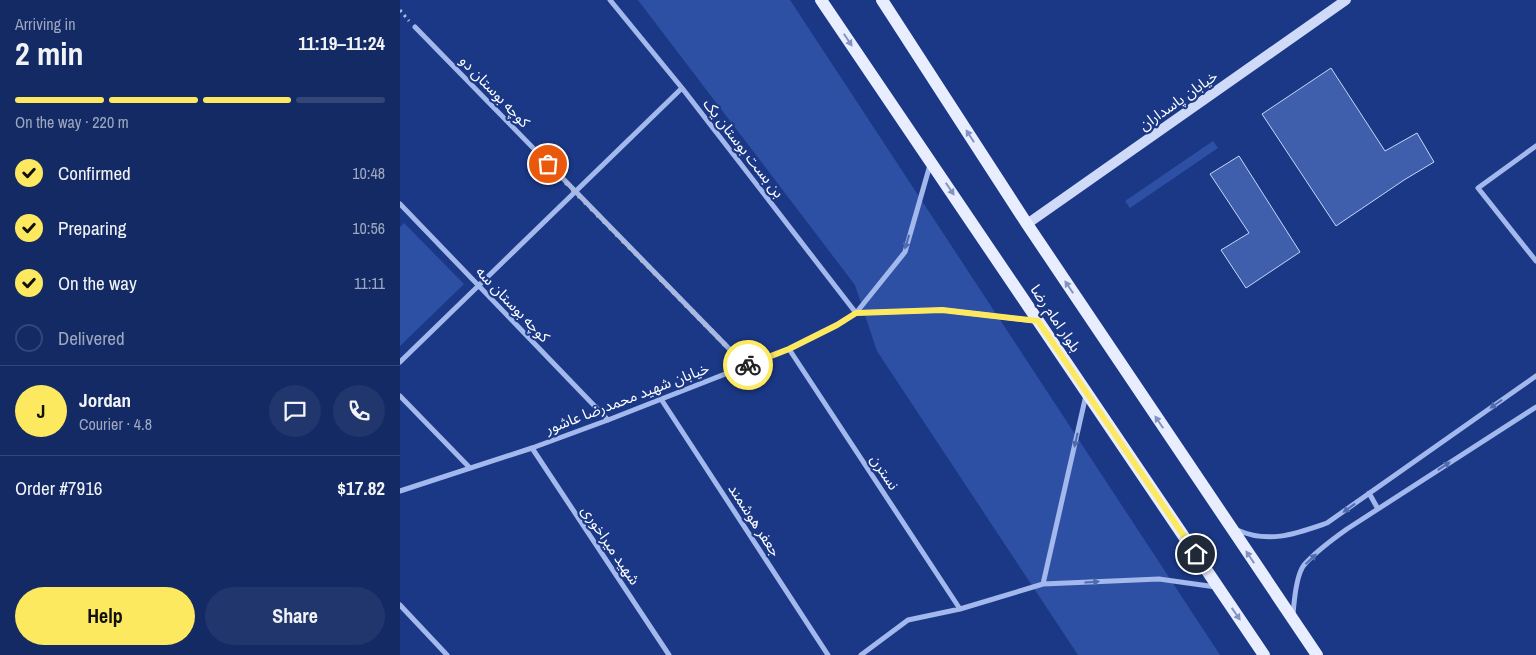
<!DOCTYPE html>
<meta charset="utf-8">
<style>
body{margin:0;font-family:"Archivo Narrow","Noto Sans Arabic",sans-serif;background:#21366d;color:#f1f3f6;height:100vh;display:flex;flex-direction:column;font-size:19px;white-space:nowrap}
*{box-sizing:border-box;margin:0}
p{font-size:16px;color:#9da7bf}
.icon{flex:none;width:28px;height:28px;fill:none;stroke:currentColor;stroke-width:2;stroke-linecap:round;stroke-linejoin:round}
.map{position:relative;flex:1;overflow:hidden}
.drawer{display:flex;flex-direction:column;background:#142a64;width:400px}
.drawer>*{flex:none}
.pin{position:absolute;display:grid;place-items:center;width:42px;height:42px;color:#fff;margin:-21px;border:2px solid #fff;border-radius:50%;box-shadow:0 1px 5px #0007}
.courier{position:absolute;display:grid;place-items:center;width:50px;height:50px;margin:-25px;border:4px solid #fde960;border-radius:50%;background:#fff;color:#222;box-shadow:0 1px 6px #0007}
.overview em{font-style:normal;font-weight:700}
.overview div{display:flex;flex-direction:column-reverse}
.overview{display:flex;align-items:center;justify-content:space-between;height:85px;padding:0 15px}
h1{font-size:32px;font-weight:700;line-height:38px}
.bar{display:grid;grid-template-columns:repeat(4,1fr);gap:8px 5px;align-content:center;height:60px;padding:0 15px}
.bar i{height:6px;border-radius:4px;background:#334678}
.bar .on{background:#fde960}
.bar p{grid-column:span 4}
.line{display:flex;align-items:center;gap:12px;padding:0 15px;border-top:1px solid #334678}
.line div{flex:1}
.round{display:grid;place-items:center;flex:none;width:52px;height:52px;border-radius:26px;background:#21366d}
ol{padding:0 15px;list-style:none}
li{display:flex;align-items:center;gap:15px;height:55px}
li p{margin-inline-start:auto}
li .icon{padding:5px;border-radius:50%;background:#fde960;color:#111;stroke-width:4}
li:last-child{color:#9da7bf}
li i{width:28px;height:28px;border:2px solid #334678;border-radius:50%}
.primary-button{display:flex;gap:10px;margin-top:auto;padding:10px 15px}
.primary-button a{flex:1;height:58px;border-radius:30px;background:#fde960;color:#111;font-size:20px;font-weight:700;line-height:58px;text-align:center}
.primary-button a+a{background:#21366d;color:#f1f3f6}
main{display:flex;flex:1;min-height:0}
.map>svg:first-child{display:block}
.green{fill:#2e50a4}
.building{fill:#3f5fad;stroke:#c8d6f8}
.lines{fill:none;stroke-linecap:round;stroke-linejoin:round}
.path{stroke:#a3b8ec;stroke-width:3;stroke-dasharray:2.5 4;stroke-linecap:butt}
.street{stroke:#a3b8ec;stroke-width:5}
.secondary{stroke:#cfdaf8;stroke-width:10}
.primary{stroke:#e8edff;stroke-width:12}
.oneway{fill:#8292c2}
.oneway2{fill:#516baf}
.done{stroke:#afb9d5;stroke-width:5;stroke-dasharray:0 9}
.route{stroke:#fde960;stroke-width:6}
.labels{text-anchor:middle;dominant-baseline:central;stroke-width:4.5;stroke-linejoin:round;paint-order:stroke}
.street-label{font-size:15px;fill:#fff;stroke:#1b3886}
</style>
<main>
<section class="drawer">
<div class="overview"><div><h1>2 min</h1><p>Arriving in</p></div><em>11:19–11:24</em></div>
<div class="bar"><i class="on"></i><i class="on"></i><i class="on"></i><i></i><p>On the way · 220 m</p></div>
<ol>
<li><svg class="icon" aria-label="check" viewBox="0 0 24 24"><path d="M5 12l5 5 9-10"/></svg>Confirmed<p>10:48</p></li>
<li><svg class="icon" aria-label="check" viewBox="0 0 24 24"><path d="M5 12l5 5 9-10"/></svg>Preparing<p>10:56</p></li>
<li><svg class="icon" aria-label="check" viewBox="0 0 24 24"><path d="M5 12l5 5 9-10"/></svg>On the way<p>11:11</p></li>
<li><i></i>Delivered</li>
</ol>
<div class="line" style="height:90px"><b class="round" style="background:#fde960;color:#111">J</b><div><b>Jordan</b><p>Courier · 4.8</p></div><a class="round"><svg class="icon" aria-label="chat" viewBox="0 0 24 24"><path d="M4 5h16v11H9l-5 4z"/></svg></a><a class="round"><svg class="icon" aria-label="phone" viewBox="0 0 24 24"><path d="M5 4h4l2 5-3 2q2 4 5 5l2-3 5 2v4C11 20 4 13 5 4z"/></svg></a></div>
<div class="line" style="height:65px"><div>Order #7916</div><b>$17.82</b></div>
<div class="primary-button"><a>Help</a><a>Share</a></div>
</section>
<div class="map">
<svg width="1136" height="655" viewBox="0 0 1136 655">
<rect width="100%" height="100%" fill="#1b3886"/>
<path class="green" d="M238 0H390L820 655H678L477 351 455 285Z
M813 141 818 148 730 208 725 201Z
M4 223 64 284 0 346V227Z"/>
<path class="building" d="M931 68 985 151 1017 133 1034 162 1004 180 936 226 862 114Z
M839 156 900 252 846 288 821 250 849 233 810 174Z"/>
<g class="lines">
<path class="path" d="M0 10 9 21"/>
<path class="street" d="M15 27 346 366
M1136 146 1078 188 1136 261
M530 165 505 252 456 313 543 310 636 321
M0 204 208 420
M389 349 560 609
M0 362 282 88
M0 396 70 468
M261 399 428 655
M132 448 269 655
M0 491 132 448 208 420 389 349 437 325 456 313 282 88 210 0
M969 493 978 509
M837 530C869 544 895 534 927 523L1136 376
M643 584 686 395
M0 605 47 655
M893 615C894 601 896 575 904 565 916 551 933 539 947 529L1136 407
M461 655 508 620 560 609 643 584 759 579 816 587"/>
<path class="secondary" d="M627 224 946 0"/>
<path class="primary" d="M421 0 864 655
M482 0 627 224 917 655"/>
</g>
<defs><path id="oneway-solid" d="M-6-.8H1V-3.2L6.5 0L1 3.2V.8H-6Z" transform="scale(1.25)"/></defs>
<g class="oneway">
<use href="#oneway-solid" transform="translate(448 40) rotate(56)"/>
<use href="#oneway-solid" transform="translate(570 136) rotate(-123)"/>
<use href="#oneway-solid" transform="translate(550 189) rotate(56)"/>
<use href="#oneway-solid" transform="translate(669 287) rotate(-124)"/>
<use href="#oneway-solid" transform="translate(759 422) rotate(-124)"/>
<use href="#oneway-solid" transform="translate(850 557) rotate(-124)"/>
<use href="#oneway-solid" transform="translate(836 614) rotate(55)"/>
</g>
<g class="oneway2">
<use href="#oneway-solid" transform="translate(507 242) rotate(107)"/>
<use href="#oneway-solid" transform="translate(1096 404) rotate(145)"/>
<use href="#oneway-solid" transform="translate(676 440) rotate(103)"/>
<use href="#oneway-solid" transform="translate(1044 466) rotate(-33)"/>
<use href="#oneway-solid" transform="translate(949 508) rotate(144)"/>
<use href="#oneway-solid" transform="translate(911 559) rotate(-43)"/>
<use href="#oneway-solid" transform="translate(692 582) rotate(-3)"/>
</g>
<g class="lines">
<path class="done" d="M148 164 346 366 348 365"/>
<path class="route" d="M348 365 389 349 437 325 456 313 542 310 638 321 796 554"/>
</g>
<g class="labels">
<g class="street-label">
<text transform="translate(95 91) rotate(46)">کوچه بوستان دو</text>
<text transform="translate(778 100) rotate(-35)">خیابان پاسداران</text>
<text transform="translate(344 148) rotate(52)">بن بست بوستان یک</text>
<text transform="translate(113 304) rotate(46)">کوچه بوستان سه</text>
<text transform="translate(656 318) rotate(56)">بلوار امام رضا</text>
<text transform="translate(227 398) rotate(-21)">خیابان شهید محمدرضا عاشور</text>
<text transform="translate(485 472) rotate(57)">نسترن</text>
<text transform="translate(355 520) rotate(57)">جعفر هوشمند</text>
<text transform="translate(211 545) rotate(56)">شهید میراخوری</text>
</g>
</g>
</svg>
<div class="pin" style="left:148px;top:164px;background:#ea580c"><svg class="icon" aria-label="bag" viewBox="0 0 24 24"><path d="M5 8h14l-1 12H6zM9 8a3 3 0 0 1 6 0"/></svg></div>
<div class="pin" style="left:796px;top:554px;background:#1f2937"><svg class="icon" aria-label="home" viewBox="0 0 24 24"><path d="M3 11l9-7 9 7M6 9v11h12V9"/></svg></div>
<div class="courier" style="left:348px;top:365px"><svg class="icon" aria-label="bike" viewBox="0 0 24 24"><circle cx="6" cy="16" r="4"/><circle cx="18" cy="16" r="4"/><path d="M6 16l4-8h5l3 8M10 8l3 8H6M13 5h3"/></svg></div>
</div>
</main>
